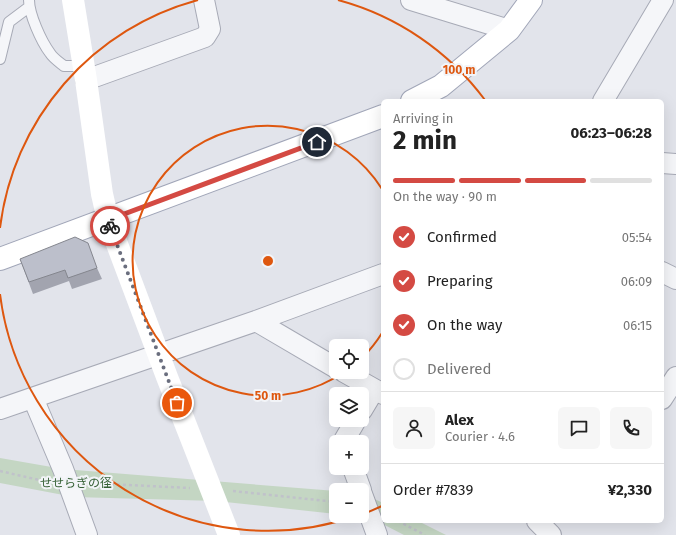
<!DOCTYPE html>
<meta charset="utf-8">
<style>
body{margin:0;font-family:"Fira Sans","Noto Sans JP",sans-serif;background:#f6f6f6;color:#222;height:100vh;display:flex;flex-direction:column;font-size:15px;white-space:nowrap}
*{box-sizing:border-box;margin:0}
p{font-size:13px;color:#767676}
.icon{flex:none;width:22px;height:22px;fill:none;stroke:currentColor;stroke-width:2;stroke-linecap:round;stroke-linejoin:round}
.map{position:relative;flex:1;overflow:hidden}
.details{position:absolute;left:381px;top:99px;width:283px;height:424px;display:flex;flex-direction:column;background:#fff;border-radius:6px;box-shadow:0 4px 16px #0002}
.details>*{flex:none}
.fabs{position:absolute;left:329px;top:339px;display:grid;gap:8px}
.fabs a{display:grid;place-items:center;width:40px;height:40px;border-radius:6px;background:#fff;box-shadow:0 4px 16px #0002;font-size:20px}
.pin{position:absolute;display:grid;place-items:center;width:34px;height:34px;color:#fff;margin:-17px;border:2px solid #fff;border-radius:50%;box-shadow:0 1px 4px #0007}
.courier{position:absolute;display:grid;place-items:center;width:40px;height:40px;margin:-20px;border:3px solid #d44a43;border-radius:50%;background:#fff;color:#222;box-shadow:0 1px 5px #0007}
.summary em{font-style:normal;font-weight:700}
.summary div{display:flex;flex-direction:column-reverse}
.summary{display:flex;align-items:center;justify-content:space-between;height:68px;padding:0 12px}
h1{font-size:26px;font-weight:700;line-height:30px}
.bar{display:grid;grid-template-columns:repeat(4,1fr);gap:6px 4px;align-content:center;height:48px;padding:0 12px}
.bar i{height:5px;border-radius:3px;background:#e0e0e0}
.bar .active{background:#d44a43}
.bar p{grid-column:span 4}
.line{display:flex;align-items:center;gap:10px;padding:0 12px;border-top:1px solid #e0e0e0}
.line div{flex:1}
.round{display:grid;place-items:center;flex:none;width:42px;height:42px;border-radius:6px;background:#f6f6f6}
ol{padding:0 12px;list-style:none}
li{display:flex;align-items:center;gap:12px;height:44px}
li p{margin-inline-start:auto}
li .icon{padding:4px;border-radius:50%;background:#d44a43;color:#fff;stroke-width:4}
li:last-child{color:#767676}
li i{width:22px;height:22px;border:2px solid #e0e0e0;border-radius:50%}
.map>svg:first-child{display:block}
.green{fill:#c4d6c3}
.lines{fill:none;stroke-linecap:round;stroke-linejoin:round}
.lane-casing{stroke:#a7aab6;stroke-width:12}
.street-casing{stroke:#a7aab6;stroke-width:22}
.primary-casing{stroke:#a1a6b8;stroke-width:24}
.path{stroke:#c0c2ca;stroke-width:2.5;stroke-dasharray:3 3;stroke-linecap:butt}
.lane{stroke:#f5f6f9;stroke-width:10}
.street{stroke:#f5f6f9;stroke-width:20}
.secondary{stroke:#fff;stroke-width:22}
.primary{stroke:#fff;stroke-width:22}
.wall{fill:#a2a4af}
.building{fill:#bcbfcb;stroke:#84868e}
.done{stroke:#6a6e7e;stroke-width:4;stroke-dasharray:0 7.2}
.route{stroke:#d44a43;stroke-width:5}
.ring{fill:none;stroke:#de570f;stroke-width:2}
.labels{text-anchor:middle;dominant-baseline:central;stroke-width:4;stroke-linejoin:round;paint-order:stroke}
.park-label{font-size:12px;fill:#366136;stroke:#f2f4f8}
.centre{fill:#de570f;stroke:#f2f4f8;stroke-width:2}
.ring-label{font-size:12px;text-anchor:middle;font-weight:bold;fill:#de570f;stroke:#f2f4f8;stroke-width:4;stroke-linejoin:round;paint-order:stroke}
</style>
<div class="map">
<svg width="676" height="535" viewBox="0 0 676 535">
<rect width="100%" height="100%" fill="#e2e4eb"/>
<path class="green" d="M0 458 63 469 336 491V514L216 501 74 497 0 483Z
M362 493 383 503V521H418L446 535H404L371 518 353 516H362Z"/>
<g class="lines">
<g class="lane-casing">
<path id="lane" d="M29 0C29 14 41 41 50 53 53 58 59 62 64 66H84
M0 59 9 22 29 7"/>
</g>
<g class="street-casing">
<path id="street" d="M411 0 509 30
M86 80 205 37 210 29 204 0
M603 101 663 0
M662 163 676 164
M662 272 676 279
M256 321 336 368
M344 372 383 394
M33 398 63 469 87 535
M662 399 676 377
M0 409 256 321 383 274
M362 410 374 390
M343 442 356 420
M353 468 361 490
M362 494 377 535
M537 521 551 535"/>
</g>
<g class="primary-casing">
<path id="primary" d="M412 101 441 86 509 30 531 0
M0 259 383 116"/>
</g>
<path class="path" d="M0 471 48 482
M87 483 190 488
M233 491 336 502
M398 521 425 535"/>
<use href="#lane" class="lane"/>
<use href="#street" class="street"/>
<path class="secondary" d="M73 0 86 80 102 194 108 220 167 377 229 535"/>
<use href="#primary" class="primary"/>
</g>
<path class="wall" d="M20 259 97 268 102 279 72 289 69 281 33 294Z"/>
<path class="building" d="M75 237 88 243 97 268 68 278 65 270 29 282 20 259Z"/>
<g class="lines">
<path class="done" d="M110 226 177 403"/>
<path class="route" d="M110 226 108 220 317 142"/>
</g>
<g class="ring">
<path d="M382 333A135 135 0 0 1 363 357M344 372A135 135 0 1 1 382 189"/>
<path d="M382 506A270 270 0 0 1 363 514M356 516A270 270 0 0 1 0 294M0 228A270 270 0 0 1 198 0M338 0A270 270 0 0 1 485 100"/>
</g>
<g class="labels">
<g class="park-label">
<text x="76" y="483">せせらぎの径</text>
</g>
</g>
<circle cx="268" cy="261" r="6" class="centre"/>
<g class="ring-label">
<text x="459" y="74">100 m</text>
<text x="268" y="400">50 m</text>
</g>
</svg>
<div class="fabs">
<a><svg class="icon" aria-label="locate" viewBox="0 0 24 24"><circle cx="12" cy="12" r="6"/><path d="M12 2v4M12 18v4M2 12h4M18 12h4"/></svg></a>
<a><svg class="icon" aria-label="layers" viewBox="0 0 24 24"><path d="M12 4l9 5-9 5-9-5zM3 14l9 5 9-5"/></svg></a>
<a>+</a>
<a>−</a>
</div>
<div class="pin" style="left:177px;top:403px;background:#ea580c"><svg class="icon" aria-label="bag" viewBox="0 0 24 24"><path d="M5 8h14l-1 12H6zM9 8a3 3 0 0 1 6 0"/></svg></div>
<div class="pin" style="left:317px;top:142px;background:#1f2937"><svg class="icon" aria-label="home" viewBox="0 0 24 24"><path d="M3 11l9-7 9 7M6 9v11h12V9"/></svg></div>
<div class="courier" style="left:110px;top:226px"><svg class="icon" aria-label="bike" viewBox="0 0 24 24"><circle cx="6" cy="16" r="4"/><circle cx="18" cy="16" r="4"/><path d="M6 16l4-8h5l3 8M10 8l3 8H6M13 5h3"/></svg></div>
<section class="details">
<div class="summary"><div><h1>2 min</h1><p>Arriving in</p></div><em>06:23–06:28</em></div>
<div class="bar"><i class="active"></i><i class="active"></i><i class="active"></i><i></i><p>On the way · 90 m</p></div>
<ol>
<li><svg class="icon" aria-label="check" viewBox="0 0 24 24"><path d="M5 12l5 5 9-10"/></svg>Confirmed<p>05:54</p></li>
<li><svg class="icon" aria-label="check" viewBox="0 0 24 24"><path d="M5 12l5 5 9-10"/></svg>Preparing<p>06:09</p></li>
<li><svg class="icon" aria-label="check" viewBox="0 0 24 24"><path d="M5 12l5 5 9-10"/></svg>On the way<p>06:15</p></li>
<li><i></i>Delivered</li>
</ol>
<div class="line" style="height:72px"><a class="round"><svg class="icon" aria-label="person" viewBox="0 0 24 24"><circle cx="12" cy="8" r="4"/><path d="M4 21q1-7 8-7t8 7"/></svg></a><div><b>Alex</b><p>Courier · 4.6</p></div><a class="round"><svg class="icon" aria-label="chat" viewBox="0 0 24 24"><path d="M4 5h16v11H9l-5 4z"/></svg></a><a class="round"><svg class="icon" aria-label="phone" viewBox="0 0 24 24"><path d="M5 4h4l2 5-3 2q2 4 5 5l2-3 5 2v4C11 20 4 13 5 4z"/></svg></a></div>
<div class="line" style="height:52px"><div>Order #7839</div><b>¥2,330</b></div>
</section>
</div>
